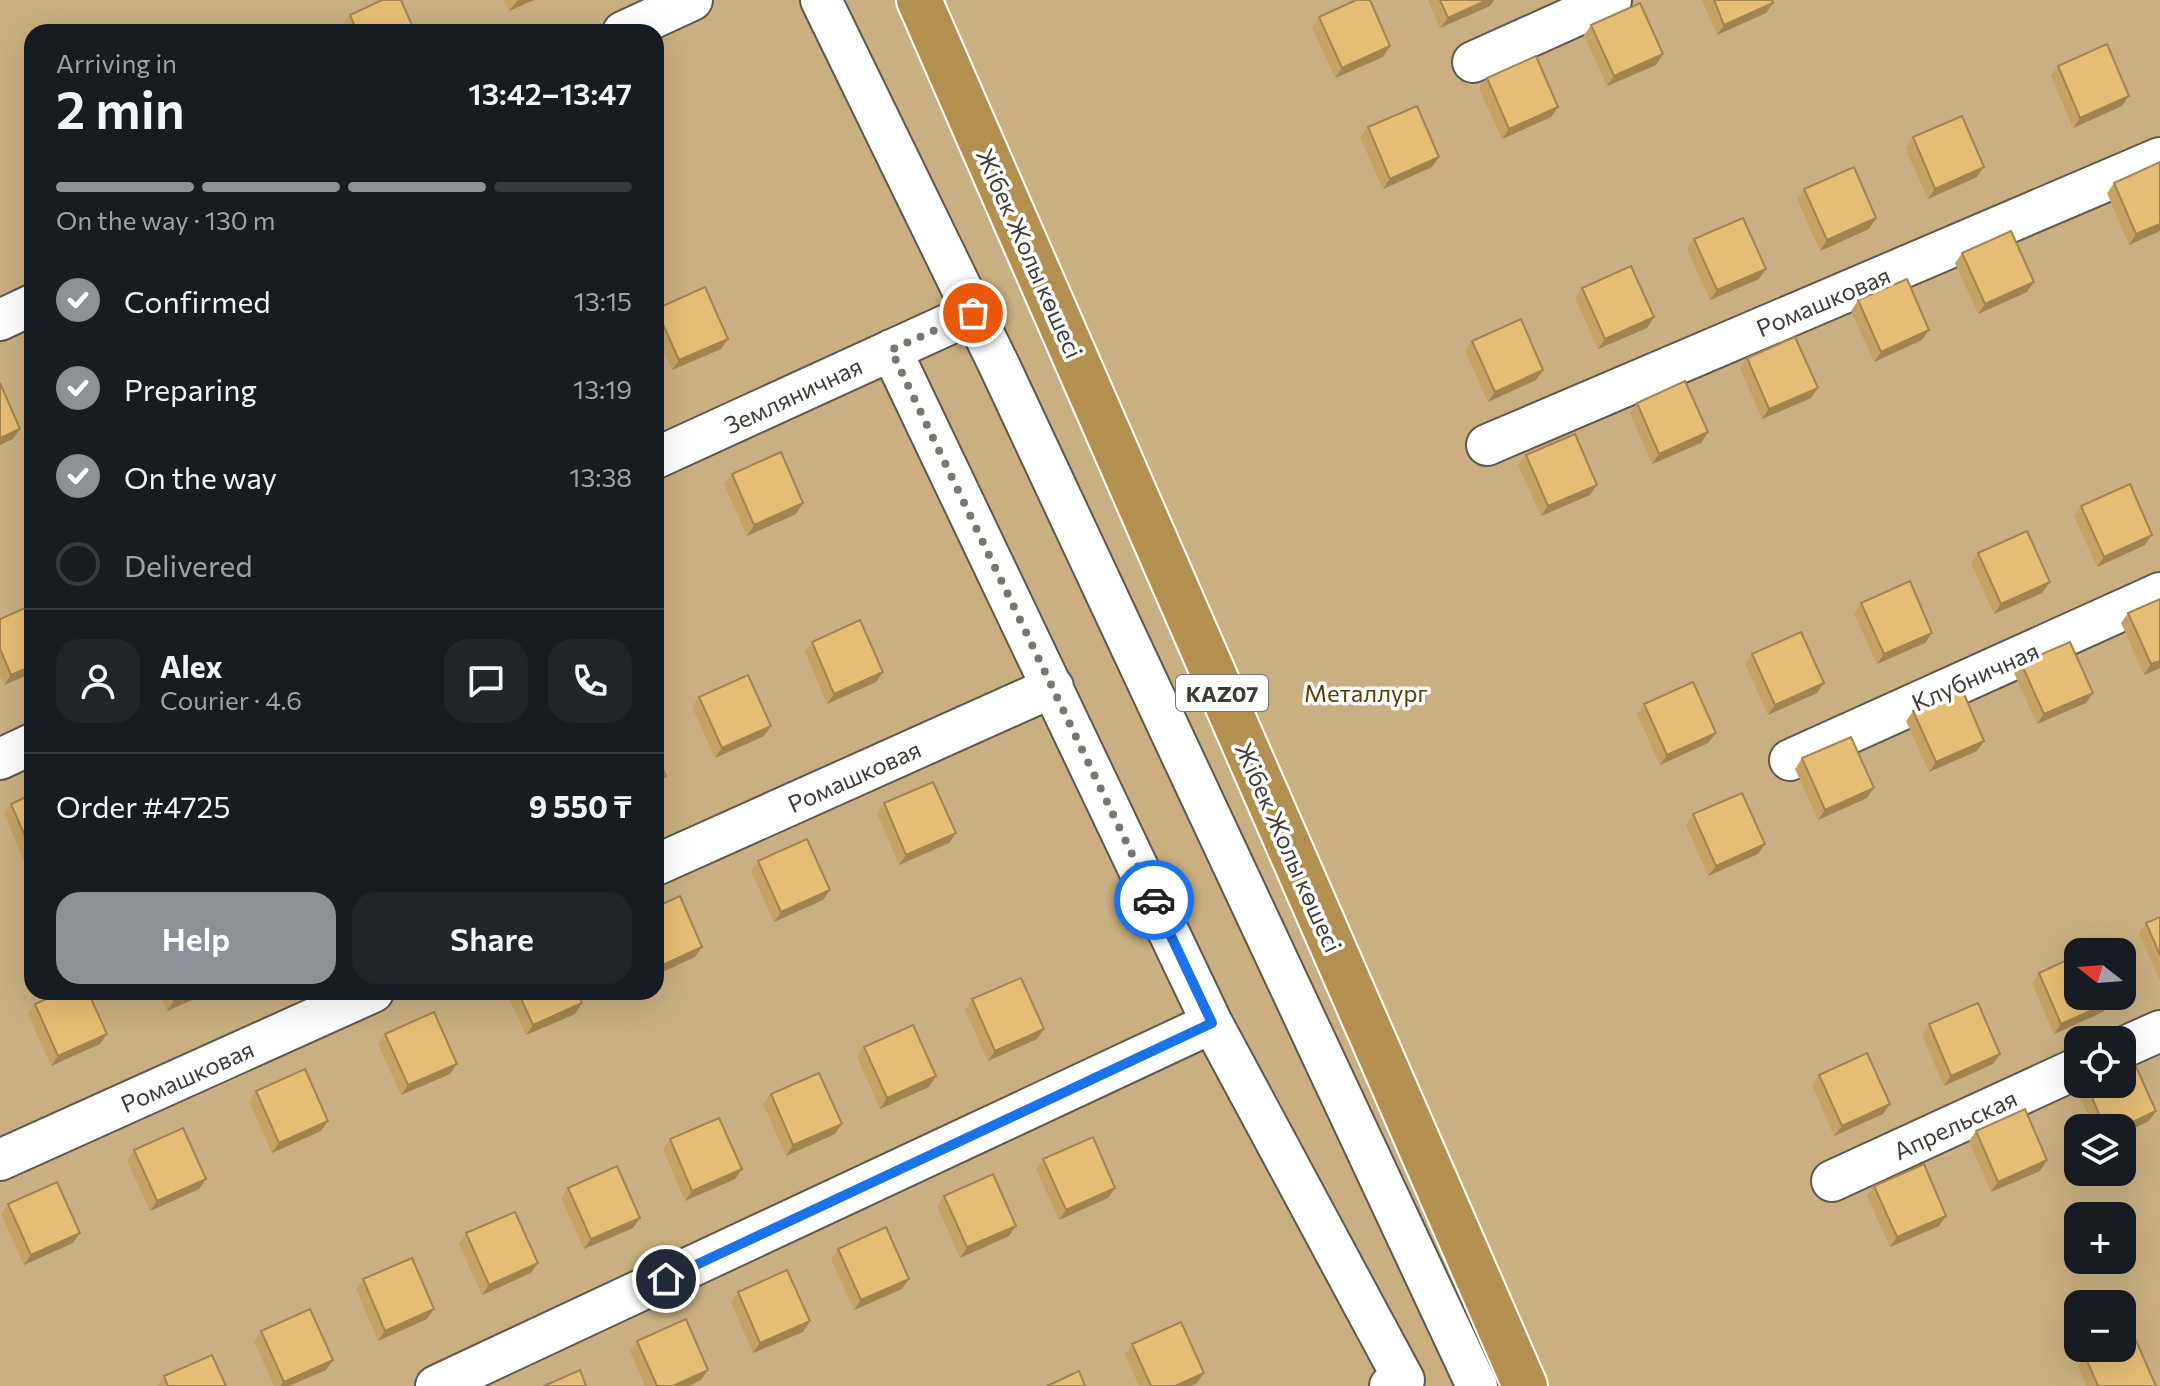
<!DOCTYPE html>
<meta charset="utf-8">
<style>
body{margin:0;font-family:Commissioner,sans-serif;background:#20242c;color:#f1f3f6;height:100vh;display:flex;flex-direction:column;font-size:30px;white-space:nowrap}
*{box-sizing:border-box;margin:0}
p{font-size:26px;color:#9ea1a6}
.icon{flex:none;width:44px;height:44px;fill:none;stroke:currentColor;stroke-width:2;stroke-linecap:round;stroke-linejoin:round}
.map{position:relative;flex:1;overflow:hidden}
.sheet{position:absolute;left:24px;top:24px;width:640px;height:976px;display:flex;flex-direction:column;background:#171b24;border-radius:24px;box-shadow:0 8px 32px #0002}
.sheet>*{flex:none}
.needle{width:52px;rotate:287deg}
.controls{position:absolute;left:2064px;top:938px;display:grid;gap:16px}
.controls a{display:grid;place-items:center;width:72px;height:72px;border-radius:16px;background:#171b24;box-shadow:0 8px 32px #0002;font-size:40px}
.pin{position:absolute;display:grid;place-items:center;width:68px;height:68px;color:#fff;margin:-34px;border:4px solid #fff;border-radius:50%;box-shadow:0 2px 8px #0007}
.courier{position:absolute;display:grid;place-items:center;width:80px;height:80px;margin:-40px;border:6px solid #1a73e8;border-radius:50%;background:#fff;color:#222;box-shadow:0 2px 10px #0007}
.head em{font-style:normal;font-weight:600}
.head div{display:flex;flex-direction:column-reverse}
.head{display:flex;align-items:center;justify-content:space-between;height:136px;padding:0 32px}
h1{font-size:52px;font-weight:600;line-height:60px}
.bar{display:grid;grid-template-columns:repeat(4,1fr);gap:12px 8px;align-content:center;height:96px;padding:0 32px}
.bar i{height:10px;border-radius:6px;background:#363941}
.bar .active{background:#8c9099}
.bar p{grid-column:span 4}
.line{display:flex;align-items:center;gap:20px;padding:0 32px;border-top:2px solid #363941}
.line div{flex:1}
.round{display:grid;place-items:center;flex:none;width:84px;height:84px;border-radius:24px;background:#20242c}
ol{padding:0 32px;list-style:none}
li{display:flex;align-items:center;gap:24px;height:88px}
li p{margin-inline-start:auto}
li .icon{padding:8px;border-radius:50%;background:#8c9099;color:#fff;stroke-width:4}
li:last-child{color:#9ea1a6}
li i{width:44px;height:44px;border:4px solid #363941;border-radius:50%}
.action{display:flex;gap:16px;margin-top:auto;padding:16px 32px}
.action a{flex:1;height:92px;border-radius:24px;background:#8c9099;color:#fff;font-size:32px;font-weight:600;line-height:92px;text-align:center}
.action a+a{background:#20242c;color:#f1f3f6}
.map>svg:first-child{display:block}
.green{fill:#c9af81;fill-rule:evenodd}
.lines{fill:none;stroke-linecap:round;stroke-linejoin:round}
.minor-casing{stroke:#5f584d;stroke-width:44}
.highway-casing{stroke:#fff;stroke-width:48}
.minor{stroke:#fff;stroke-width:40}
.highway{stroke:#b39050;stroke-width:44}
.wall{fill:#c6a364}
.shaded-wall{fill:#a18451}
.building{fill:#e6bd74;stroke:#a18451;stroke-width:2}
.done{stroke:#7a766e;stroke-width:8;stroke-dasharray:0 14.4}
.route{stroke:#1a73e8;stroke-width:10}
.labels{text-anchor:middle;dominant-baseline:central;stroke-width:7;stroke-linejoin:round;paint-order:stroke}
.shield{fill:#fff;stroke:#797673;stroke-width:2}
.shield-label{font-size:22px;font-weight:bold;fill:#3f3c37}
.street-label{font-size:24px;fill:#3f3c37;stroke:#fff}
.park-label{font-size:24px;fill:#573c00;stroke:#fff}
</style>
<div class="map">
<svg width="2160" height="1386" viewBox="0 0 2160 1386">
<rect width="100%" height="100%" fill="#e9e1d4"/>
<path class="green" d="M0 0H2160V1386H0ZM32 32H656V992H32ZM2078 952H2122V996H2078ZM2078 1040H2122V1084H2078ZM2078 1128H2122V1172H2078ZM2078 1216H2122V1260H2078ZM2078 1304H2122V1348H2078Z"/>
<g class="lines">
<g class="minor-casing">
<path id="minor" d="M821 0 999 365 1477 1386
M623 32 692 0
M1473 62 1611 0
M0 320 32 305
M891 350 1212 1023 1404 1380 1390 1386
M1487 445 2160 158
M656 458 973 313
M0 759 32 744
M1790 760 2160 593
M656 865 1053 687
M2122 1048 2160 1031
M0 1160 373 992
M1832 1181 2078 1068
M436 1386 1212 1023"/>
</g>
<g class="highway-casing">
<path id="highway" d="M919 0 1525 1386"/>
</g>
<use href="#minor" class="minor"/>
<use href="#highway" class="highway"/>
</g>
<path class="wall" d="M504 0H534L509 11Z
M1428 0H1494L1490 6 1440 28Z
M1702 0H1772L1766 13 1717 35Z
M350 15 415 32H346L342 25Z
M1319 17 1390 46 1383 57 1335 78 1312 27Z
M1591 25 1656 65 1607 86 1584 35Z
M2058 66 2122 106 2073 128 2051 76Z
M1487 78 1558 107 1551 117 1502 139 1479 88Z
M1368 127 1432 167 1383 189 1360 137Z
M1913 137 1977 177 1928 199 1905 148Z
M2160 162V231L2129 245 2107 193 2114 183Z
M1804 189 1876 218 1869 229 1820 251 1797 199Z
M1694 239 1759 279 1710 300 1687 249Z
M1962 253 2027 292 1978 314 1955 263Z
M1582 288 1654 317 1647 328 1598 349 1575 298Z
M1858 300 1922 340 1874 362 1851 311Z
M656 309 728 339 721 349 672 370 656 335Z
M1472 341 1543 370 1536 380 1488 402 1465 351Z
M1747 358 1818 388 1811 398 1762 419 1740 368Z
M1637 403 1708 432 1701 443 1652 464 1630 413Z
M1526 455 1590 495 1541 516 1518 465Z
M732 474 796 514 747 536 724 484Z
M2081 506 2145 545 2097 567 2074 516Z
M1978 553 2042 593 1994 614 1971 563Z
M1861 603 1932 633 1925 643 1877 664 1854 613Z
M2128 613 2160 668 2144 675 2121 623Z
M0 619 32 673 4 685 0 675Z
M812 642 883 672 876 682 827 704 805 652Z
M1752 654 1824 683 1817 693 1768 715 1745 664Z
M2021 663 2093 693 2086 703 2037 724 2014 673Z
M699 697 771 726 764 736 715 758 692 707Z
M1644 704 1716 733 1708 743 1660 765 1637 714Z
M1913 711 1984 741 1977 751 1929 772 1906 721Z
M1802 758 1867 798 1818 820 1795 769Z
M32 794V863L26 865 4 814 11 804Z
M884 803 949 843 899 865 877 813Z
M1693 814 1758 854 1708 876 1686 825Z
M758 861 830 890 823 900 774 922 751 871Z
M2160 917V981L2139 933 2146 923Z
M2039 973 2103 1012 2054 1034 2032 983Z
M159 992H210L167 1011Z
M506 992H577L575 1014 526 1035Z
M972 999 1037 1039 988 1061 965 1010Z
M35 1004 107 1034 100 1044 51 1066 28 1014Z
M1929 1024 2000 1054 1993 1064 1944 1086 1922 1035Z
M385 1034 457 1064 450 1074 401 1095 378 1044Z
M864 1047 929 1087 880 1109 857 1057Z
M1819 1075 1890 1104 1883 1114 1834 1136 1812 1085Z
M2083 1084H2122L2156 1111 2149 1121 2122 1128H2094L2078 1092Z
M256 1091 321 1131 272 1153 249 1101Z
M771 1094 835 1134 786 1156 763 1104Z
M1976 1131 2040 1171 1991 1192 1969 1141Z
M670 1139 742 1169 735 1179 685 1201 663 1149Z
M134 1150 206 1179 199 1189 150 1211 127 1160Z
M1043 1159 1115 1188 1108 1198 1059 1220 1036 1169Z
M1874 1186 1946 1216 1939 1226 1890 1247 1867 1196Z
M568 1188 633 1228 584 1249 561 1198Z
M944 1196 1016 1226 1009 1236 960 1258 937 1206Z
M8 1204 73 1243 24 1265 1 1214Z
M466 1233 531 1273 482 1295 459 1244Z
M838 1249 902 1289 854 1310 831 1259Z
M363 1279 427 1319 378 1341 356 1289Z
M738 1292 810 1321 803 1332 753 1353 731 1302Z
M261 1331 333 1360 326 1370 289 1386H274L254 1341Z
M637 1341 701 1380 689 1386H645L630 1351Z
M1132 1344 1197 1383 1191 1386H1139L1125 1354Z
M2085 1356 2156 1386H2086L2078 1366Z
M164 1376 226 1386H157Z"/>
<path class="shaded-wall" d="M518 0H534L509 11Z
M1487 0H1494L1490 6 1440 28 1448 18Z
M1773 3 1766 13 1717 35 1724 25Z
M1390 46 1383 57 1335 78 1342 68Z
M1663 54 1656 65 1607 86 1614 76Z
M2129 96 2122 106 2073 128 2080 118Z
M1558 107 1551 117 1502 139 1509 129Z
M1439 157 1432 167 1383 189 1390 179Z
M1984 167 1977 177 1928 199 1935 189Z
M1876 218 1869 229 1820 251 1827 240Z
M2160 224V231L2129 245 2136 234Z
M1766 269 1759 279 1710 300 1717 290Z
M2034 282 2027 292 1978 314 1985 304Z
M1654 317 1647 328 1598 349 1605 339Z
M1929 330 1922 340 1874 362 1881 352Z
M728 339 721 349 672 370 679 360Z
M1543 370 1536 380 1488 402 1495 392Z
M1818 388 1811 398 1762 419 1769 409Z
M20 429 13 439 0 445V438Z
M1708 432 1701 443 1652 464 1659 454Z
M1597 485 1590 495 1541 516 1548 506Z
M803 503 796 514 747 536 754 525Z
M2152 535 2145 545 2097 567 2104 557Z
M2050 582 2042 593 1994 614 2001 604Z
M1932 633 1925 643 1877 664 1884 654Z
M2160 661V668L2144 675 2151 664Z
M32 666V673L4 685 11 675Z
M883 672 876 682 827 704 834 694Z
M1824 683 1817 693 1768 715 1775 705Z
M2093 693 2086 703 2037 724 2044 714Z
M771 726 764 736 715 758 722 748Z
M1716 733 1708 743 1660 765 1667 755Z
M1984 741 1977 751 1929 772 1936 762Z
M666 776 658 786 656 787V780Z
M1874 788 1867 798 1818 820 1825 810Z
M956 833 949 843 899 865 906 855Z
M1765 844 1758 854 1708 876 1716 866Z
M830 890 823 900 774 922 781 912Z
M702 947 695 957 656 975V968Z
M194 992H210L167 1011 174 1001Z
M2110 1002 2103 1012 2054 1034 2061 1024Z
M582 1003 575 1014 526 1035 533 1025Z
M1044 1029 1037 1039 988 1061 995 1051Z
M107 1034 100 1044 51 1066 58 1056Z
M2000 1054 1993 1064 1944 1086 1951 1076Z
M457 1064 450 1074 401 1095 408 1085Z
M936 1076 929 1087 880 1109 887 1098Z
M1890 1104 1883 1114 1834 1136 1842 1126Z
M2156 1111 2149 1121 2122 1134V1128H2120Z
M328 1121 321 1131 272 1153 279 1143Z
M842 1124 835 1134 786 1156 793 1145Z
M2047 1160 2040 1171 1991 1192 1998 1182Z
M742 1169 735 1179 685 1201 692 1191Z
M206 1179 199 1189 150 1211 157 1201Z
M1115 1188 1108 1198 1059 1220 1066 1210Z
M1946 1216 1939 1226 1890 1247 1897 1237Z
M640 1218 633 1228 584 1249 591 1239Z
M1016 1226 1009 1236 960 1258 967 1247Z
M80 1233 73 1243 24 1265 31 1255Z
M538 1263 531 1273 482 1295 489 1285Z
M909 1279 902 1289 854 1310 861 1300Z
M434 1309 427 1319 378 1341 385 1331Z
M810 1321 803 1332 753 1353 760 1343Z
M333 1360 326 1370 289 1386H280L284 1382Z
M708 1370 701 1380 689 1386H673Z
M1204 1373 1197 1383 1191 1386H1175Z"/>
<path class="building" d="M382 0H401L415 32H357L350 15Z
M1356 0H1370L1390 46 1342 68 1319 17Z
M1440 0H1487L1448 18Z
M1714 0H1772L1773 3 1724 25Z
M1640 3 1663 54 1614 76 1591 25Z
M2107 44 2129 96 2080 118 2058 66Z
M1536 56 1558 107 1509 129 1487 78Z
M1417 106 1439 157 1390 179 1368 127Z
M1962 116 1984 167 1935 189 1913 137Z
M2160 162V224L2136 234 2114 183Z
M1854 167 1876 218 1827 240 1804 189Z
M1743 218 1766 269 1717 290 1694 239Z
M2011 231 2034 282 1985 304 1962 253Z
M1631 266 1654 317 1605 339 1582 288Z
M1907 279 1929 330 1881 352 1858 300Z
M705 287 728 339 679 360 656 309Z
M1521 319 1543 370 1495 392 1472 341Z
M1795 337 1818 388 1769 409 1747 358Z
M1685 381 1708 432 1659 454 1637 403Z
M0 383 20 429 0 438Z
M1575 434 1597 485 1548 506 1526 455Z
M781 452 803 503 754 525 732 474Z
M2130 484 2152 535 2104 557 2081 506Z
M2027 531 2050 582 2001 604 1978 553Z
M656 557 661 569 656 571Z
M1910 581 1932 633 1884 654 1861 603Z
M2160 599V661L2151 664 2128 613Z
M32 605V666L11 675 0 649V619Z
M860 620 883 672 834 694 812 642Z
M1801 632 1824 683 1775 705 1752 654Z
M2070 642 2093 693 2044 714 2021 663Z
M748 675 771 726 722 748 699 697Z
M1693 682 1716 733 1667 755 1644 704Z
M1962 689 1984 741 1936 762 1913 711Z
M1851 737 1874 788 1825 810 1802 758Z
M656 755 666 776 656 780Z
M933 782 956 833 906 855 884 803Z
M1742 793 1765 844 1716 866 1693 814Z
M32 794V852L11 804Z
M807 839 830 890 781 912 758 861Z
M680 896 702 947 656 968V907Z
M2160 917V955L2146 923Z
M2078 955V996H2107L2110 1002 2061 1024 2039 973Z
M1021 978 1044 1029 995 1051 972 999Z
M62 992H88L107 1034 58 1056 35 1004Z
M170 992H194L174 1001Z
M518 992H577L582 1003 533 1025Z
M1978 1003 2000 1054 1951 1076 1929 1024Z
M434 1012 457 1064 408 1085 385 1034Z
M913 1025 936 1076 887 1098 864 1047Z
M1867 1053 1890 1104 1842 1126 1819 1075Z
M2133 1060 2156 1111 2120 1128H2105L2086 1084H2122V1065Z
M305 1069 328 1121 279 1143 256 1091Z
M819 1073 842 1124 793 1145 771 1094Z
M2025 1109 2047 1160 1998 1182 1976 1131Z
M719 1118 742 1169 692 1191 670 1139Z
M183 1128 206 1179 157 1201 134 1150Z
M1093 1137 1115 1188 1066 1210 1043 1159Z
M1924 1164 1946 1216 1897 1237 1874 1186Z
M617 1166 640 1218 591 1239 568 1188Z
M993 1174 1016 1226 967 1247 944 1196Z
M57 1182 80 1233 31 1255 8 1204Z
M515 1212 538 1263 489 1285 466 1233Z
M886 1227 909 1279 861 1300 838 1249Z
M412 1258 434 1309 385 1331 363 1279Z
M787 1270 810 1321 760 1343 738 1292Z
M310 1309 333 1360 284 1382 261 1331Z
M686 1319 708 1370 673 1386H657L637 1341Z
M1181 1322 1204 1373 1175 1386H1151L1132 1344Z
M2133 1334 2156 1386H2098L2085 1356 2103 1348H2122V1339Z
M212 1355 226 1386H168L164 1376Z
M580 1370 586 1386H544Z
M1079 1371 1085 1386H1047Z"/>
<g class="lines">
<path class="done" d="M973 313 891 350 1154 900"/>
<path class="route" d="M666 1279 1212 1023 1154 900"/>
</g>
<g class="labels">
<rect class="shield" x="1176" y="675" width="92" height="36" rx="6"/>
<g class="shield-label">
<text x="1222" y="693">KAZ07</text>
</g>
<g class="street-label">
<text transform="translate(1030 253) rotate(66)">Жібек Жолы көшесі</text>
<text transform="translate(1823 301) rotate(-23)">Ромашковая</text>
<text transform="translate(793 395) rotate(-25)">Земляничная</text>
<text transform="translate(1975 676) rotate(-24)">Клубничная</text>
<text transform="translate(854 776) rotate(-24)">Ромашковая</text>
<text transform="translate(1289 847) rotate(66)">Жібек Жолы көшесі</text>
<text transform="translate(187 1076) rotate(-24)">Ромашковая</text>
<text transform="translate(1955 1124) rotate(-25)">Апрельская</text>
</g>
<g class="park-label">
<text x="1366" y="692">Металлург</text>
</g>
</g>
</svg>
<div class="controls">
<a><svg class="needle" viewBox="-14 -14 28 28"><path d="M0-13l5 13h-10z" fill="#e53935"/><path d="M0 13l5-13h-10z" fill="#9ea1a6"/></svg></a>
<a><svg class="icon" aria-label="locate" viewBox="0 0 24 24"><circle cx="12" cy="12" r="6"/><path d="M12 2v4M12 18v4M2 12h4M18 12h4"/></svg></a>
<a><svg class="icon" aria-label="layers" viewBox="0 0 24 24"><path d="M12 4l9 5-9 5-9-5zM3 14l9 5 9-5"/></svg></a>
<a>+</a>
<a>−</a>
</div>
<div class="pin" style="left:973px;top:313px;background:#ea580c"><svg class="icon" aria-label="bag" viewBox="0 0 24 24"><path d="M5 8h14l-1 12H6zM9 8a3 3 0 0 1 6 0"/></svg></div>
<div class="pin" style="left:666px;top:1279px;background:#1f2937"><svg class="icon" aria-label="home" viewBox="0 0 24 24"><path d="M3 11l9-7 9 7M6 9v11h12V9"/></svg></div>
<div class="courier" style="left:1154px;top:900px"><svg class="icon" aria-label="car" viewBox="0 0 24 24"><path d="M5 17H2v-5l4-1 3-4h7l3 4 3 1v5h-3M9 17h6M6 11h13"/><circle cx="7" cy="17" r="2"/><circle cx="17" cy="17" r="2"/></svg></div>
<section class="sheet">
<div class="head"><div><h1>2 min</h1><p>Arriving in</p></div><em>13:42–13:47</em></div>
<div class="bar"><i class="active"></i><i class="active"></i><i class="active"></i><i></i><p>On the way · 130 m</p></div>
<ol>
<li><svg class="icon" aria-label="check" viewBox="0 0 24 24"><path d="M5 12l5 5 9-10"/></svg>Confirmed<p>13:15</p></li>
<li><svg class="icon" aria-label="check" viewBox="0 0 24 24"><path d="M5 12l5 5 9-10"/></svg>Preparing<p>13:19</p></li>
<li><svg class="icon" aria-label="check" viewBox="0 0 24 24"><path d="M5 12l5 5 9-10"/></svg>On the way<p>13:38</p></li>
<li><i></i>Delivered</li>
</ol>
<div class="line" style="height:144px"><a class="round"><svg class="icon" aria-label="person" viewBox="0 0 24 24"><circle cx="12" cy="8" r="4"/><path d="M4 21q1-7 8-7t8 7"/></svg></a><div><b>Alex</b><p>Courier · 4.6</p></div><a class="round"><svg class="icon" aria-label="chat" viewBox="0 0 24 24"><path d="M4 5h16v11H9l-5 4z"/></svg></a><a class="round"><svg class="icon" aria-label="phone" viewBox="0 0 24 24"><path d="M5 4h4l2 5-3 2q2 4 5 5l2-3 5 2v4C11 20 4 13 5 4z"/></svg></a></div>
<div class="line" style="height:104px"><div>Order #4725</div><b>9 550 ₸</b></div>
<div class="action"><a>Help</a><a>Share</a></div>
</section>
</div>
